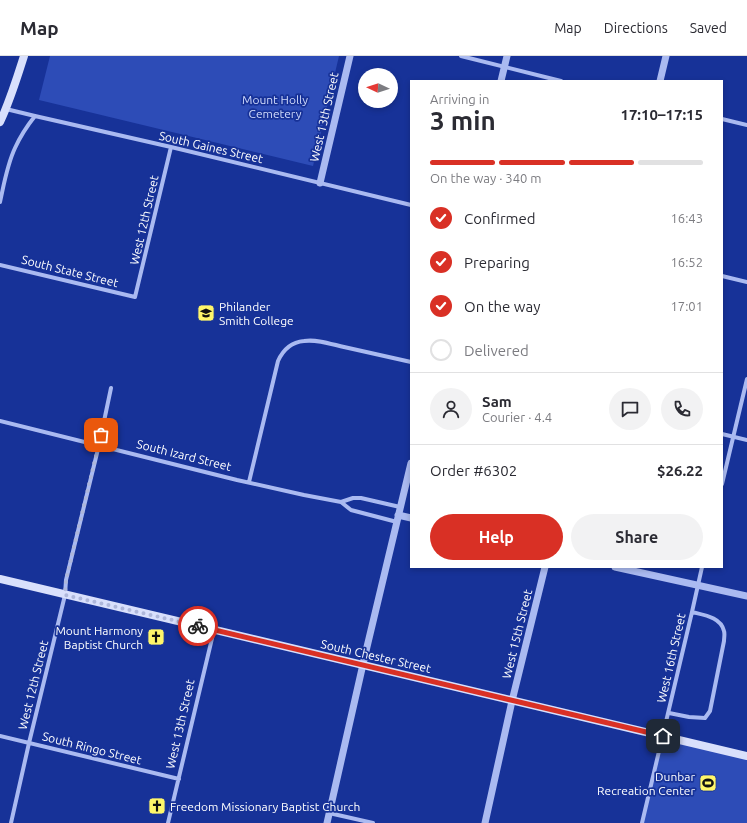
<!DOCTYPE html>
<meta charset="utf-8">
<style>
body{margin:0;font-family:Ubuntu,sans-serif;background:#f2f2f3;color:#2b2b33;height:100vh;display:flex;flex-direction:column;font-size:15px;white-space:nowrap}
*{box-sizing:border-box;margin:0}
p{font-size:13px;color:#7c7c81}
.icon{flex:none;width:22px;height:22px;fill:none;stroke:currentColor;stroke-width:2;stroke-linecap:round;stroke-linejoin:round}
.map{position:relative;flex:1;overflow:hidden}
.side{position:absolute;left:410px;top:24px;width:313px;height:488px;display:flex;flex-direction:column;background:#fff;border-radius:0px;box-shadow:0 2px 6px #0003}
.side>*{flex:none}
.needle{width:26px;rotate:274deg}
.fabs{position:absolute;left:358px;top:12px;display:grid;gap:8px}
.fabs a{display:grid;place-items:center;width:40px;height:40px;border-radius:50%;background:#fff;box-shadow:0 2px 6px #0003;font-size:20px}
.pin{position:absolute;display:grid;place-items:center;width:34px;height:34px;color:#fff;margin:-17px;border-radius:8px;box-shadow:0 2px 6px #0006}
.courier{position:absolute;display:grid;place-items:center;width:40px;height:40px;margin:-20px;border:3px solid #d93025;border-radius:50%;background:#fff;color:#222;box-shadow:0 1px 5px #0007}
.head em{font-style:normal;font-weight:700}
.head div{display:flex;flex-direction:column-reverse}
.head{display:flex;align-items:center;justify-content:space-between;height:68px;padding:0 20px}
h1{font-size:26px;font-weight:700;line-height:30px}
.bar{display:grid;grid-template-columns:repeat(4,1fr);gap:6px 4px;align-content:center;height:48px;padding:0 20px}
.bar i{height:5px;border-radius:3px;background:#e1e1e2}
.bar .on{background:#d93025}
.bar p{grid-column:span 4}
.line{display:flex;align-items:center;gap:10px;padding:0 20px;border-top:1px solid #e1e1e2}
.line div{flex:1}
.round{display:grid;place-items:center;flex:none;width:42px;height:42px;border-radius:21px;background:#f2f2f3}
ol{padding:0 20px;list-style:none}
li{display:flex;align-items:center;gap:12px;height:44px}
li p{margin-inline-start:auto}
li .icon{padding:4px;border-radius:50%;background:#d93025;color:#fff;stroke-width:4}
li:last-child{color:#7c7c81}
li i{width:22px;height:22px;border:2px solid #e1e1e2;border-radius:50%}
.primary-button{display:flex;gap:8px;margin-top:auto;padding:8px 20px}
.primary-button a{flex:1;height:46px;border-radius:24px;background:#d93025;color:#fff;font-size:16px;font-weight:700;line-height:46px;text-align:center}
.primary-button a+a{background:#f2f2f3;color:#2b2b33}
header{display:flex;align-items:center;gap:24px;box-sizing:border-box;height:56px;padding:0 20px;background:#fff;border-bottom:1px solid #e1e1e2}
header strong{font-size:19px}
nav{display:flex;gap:22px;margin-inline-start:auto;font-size:14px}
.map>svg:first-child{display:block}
.green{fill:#2d4cb7}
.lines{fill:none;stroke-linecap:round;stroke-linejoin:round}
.minor{stroke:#aabaf1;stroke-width:4}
.tertiary{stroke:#aabaf1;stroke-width:7}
.secondary{stroke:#d9e0fc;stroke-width:8}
.done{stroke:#aeb7db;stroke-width:4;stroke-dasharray:0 7.2}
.route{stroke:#d93025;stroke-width:5}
.labels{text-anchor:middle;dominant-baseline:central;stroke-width:3.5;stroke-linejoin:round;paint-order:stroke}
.park-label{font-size:12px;fill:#d1dbfc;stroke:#173298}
.street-label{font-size:12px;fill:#fff;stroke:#173298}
.poi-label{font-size:12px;fill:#fff;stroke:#173298;text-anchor:start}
</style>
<header>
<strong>Map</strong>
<nav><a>Map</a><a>Directions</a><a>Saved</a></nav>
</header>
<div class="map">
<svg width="747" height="767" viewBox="0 0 747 767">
<rect width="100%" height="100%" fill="#173298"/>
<path class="green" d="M50 0H339L313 110 39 44Z
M663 680 747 700V767H642Z"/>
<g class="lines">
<path class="minor" d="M461 0 561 25
M6 53 35 60 171 91 411 149
M722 63 747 69
M0 146C4 128 7 109 15 92 20 81 27 70 35 60
M0 209 135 241 171 91
M722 220 747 226
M0 365 237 424 304 439 341 446 353 442H361L400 451
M722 378 747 384
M249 426 278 305C283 294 292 286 304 285 317 283 331 288 344 291 366 296 389 301 411 306
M722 428 747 323
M341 446 351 454 397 466
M669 657 689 661 705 662 710 655 724 585C724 582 725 578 724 575 721 561 704 559 692 556
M0 680 179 723
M329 757 373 767
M11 767 29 687 65 539 66 524 99 389 111 332
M168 767 214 574
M642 767 692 556 702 511"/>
<path class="tertiary" d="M501 25 507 0
M660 25 666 0
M320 127 350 0
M398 459 411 462
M615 511 747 540
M327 767 366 595 411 407
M485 767 512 645 545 511"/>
<path class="secondary" d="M0 66C10 45 17 22 24 0
M0 523 747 700"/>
</g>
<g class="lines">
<path class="done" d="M101 379 66 524 65 539 198 570"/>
<path class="route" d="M198 570 663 680"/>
</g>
<defs>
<g id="university-square" transform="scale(0.9)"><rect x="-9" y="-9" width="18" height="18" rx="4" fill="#fff66a" stroke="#173298"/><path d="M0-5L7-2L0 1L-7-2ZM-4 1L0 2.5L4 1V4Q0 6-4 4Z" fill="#111"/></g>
<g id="church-square" transform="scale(0.9)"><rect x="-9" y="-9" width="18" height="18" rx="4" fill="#fff66a" stroke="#173298"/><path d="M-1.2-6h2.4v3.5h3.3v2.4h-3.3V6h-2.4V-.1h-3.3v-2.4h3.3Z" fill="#111"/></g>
<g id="stadium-square" transform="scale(0.9)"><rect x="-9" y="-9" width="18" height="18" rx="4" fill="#fff66a" stroke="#173298"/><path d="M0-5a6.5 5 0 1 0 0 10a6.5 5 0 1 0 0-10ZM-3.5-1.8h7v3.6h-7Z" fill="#111"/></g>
</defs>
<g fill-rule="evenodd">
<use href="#university-square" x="206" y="257"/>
<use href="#church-square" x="156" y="581"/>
<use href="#stadium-square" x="708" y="727"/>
<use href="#church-square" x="157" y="750"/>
</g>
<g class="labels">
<g class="park-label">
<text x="275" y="43">Mount Holly<tspan x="275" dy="14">Cemetery</tspan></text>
</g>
<g class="street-label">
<text transform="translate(324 61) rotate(-77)">West 13th Street</text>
<text transform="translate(211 91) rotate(13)">South Gaines Street</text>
<text transform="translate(144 164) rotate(-77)">West 12th Street</text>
<text transform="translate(70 215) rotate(14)">South State Street</text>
<text transform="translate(184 399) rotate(14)">South Izard Street</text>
<text transform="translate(517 578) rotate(-76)">West 15th Street</text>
<text transform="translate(376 600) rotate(13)">South Chester Street</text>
<text transform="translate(671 602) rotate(-77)">West 16th Street</text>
<text transform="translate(33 629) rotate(-76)">West 12th Street</text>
<text transform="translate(180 668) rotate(-77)">West 13th Street</text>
<text transform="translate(92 692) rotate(14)">South Ringo Street</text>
</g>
<g class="poi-label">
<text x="219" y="250">Philander<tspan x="219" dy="14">Smith College</tspan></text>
<text x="143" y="574" text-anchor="end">Mount Harmony<tspan x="143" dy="14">Baptist Church</tspan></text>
<text x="695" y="720" text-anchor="end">Dunbar<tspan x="695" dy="14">Recreation Center</tspan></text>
<text x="170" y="750">Freedom Missionary Baptist Church</text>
</g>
</g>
</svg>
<div class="fabs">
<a><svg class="needle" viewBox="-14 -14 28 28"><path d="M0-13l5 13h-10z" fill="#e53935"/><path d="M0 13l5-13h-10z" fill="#7c7c81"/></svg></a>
</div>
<div class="pin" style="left:101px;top:379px;background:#ea580c"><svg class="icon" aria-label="bag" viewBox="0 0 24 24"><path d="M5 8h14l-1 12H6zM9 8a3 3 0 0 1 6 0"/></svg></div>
<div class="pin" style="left:663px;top:680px;background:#1f2937"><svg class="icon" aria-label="home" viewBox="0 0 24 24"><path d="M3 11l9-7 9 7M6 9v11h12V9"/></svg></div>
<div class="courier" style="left:198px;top:570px"><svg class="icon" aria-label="bike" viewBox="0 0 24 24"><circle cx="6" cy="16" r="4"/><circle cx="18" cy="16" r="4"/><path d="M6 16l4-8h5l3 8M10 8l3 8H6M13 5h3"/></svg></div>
<section class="side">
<div class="head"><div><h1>3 min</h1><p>Arriving in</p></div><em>17:10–17:15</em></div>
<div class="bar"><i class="on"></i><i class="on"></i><i class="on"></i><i></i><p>On the way · 340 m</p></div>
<ol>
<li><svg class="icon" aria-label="check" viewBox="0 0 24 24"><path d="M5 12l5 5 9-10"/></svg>Confirmed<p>16:43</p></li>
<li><svg class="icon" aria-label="check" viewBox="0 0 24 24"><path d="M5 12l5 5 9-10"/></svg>Preparing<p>16:52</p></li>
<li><svg class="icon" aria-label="check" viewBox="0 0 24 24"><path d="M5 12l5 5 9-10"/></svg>On the way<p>17:01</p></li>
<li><i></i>Delivered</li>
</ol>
<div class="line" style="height:72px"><a class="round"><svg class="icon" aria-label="person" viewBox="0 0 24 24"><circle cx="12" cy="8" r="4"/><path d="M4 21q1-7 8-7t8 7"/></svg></a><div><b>Sam</b><p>Courier · 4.4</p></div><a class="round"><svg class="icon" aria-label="chat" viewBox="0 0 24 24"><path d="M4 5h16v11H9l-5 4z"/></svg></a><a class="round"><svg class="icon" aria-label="phone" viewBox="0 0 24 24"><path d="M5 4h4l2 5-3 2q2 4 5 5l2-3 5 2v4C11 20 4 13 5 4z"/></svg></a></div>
<div class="line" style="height:52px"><div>Order #6302</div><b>$26.22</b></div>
<div class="primary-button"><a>Help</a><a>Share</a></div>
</section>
</div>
